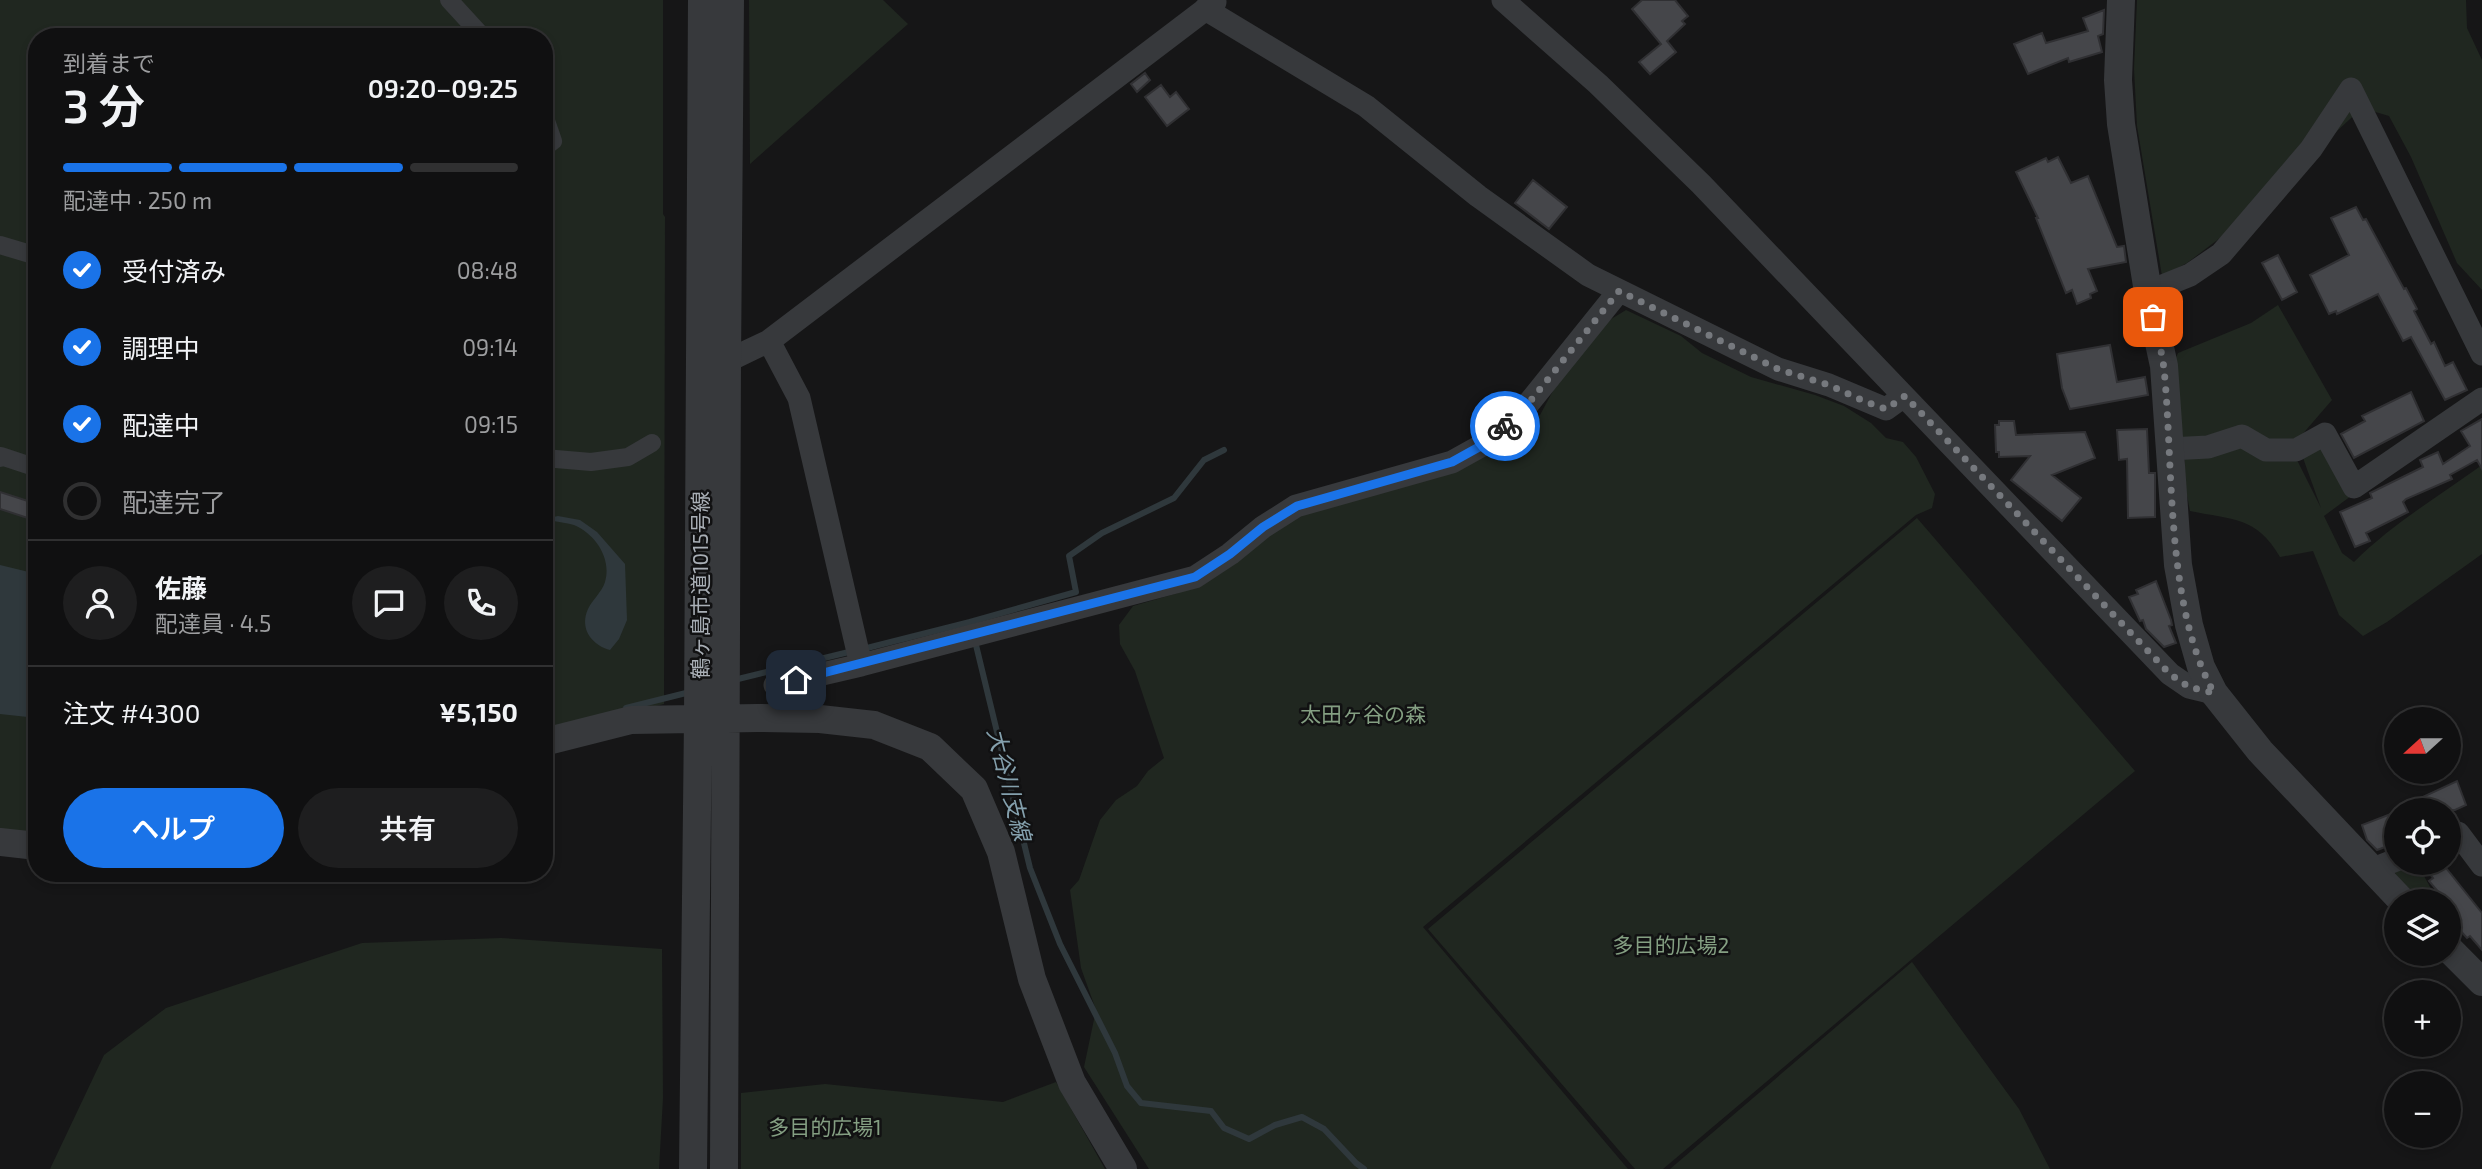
<!DOCTYPE html>
<html lang="ja">
<meta charset="utf-8">
<style>
body{margin:0;font-family:"Exo 2","Noto Sans JP",sans-serif;background:#1e1e1f;color:#f1f3f6;height:100vh;display:flex;flex-direction:column;font-size:26px;white-space:nowrap}
*{box-sizing:border-box;margin:0}
p{font-size:23px;color:#9c9d9f}
.icon{flex:none;width:38px;height:38px;fill:none;stroke:currentColor;stroke-width:2;stroke-linecap:round;stroke-linejoin:round}
.map{position:relative;flex:1;overflow:hidden}
.side{position:absolute;left:28px;top:28px;width:525px;height:854px;display:flex;flex-direction:column;background:#101011;border-radius:28px;box-shadow:0 4px 10px #0003,0 0 0 2px #303031}
.side>*{flex:none}
.needle{width:46px;rotate:249deg}
.tools{position:absolute;left:2384px;top:707px;display:grid;gap:14px}
.tools a{display:grid;place-items:center;width:77px;height:77px;border-radius:50%;background:#101011;box-shadow:0 4px 10px #0003,0 0 0 2px #303031;font-size:35px}
.pin{position:absolute;display:grid;place-items:center;width:60px;height:60px;color:#fff;margin:-30px;border-radius:14px;box-shadow:0 4px 10px #0006}
.courier{position:absolute;display:grid;place-items:center;width:70px;height:70px;margin:-35px;border:5px solid #1a73e8;border-radius:50%;background:#fff;color:#222;box-shadow:0 2px 9px #0007}
.overview em{font-style:normal;font-weight:600}
.overview div{display:flex;flex-direction:column-reverse}
.overview{display:flex;align-items:center;justify-content:space-between;height:119px;padding:0 35px}
h1{font-size:46px;font-weight:600;line-height:52px}
.bar{display:grid;grid-template-columns:repeat(4,1fr);gap:10px 7px;align-content:center;height:84px;padding:0 35px}
.bar i{height:9px;border-radius:5px;background:#303031}
.bar .current{background:#1a73e8}
.bar p{grid-column:span 4}
.line{display:flex;align-items:center;gap:18px;padding:0 35px;border-top:2px solid #303031}
.line div{flex:1}
.round{display:grid;place-items:center;flex:none;width:74px;height:74px;border-radius:37px;background:#1e1e1f}
ol{padding:0 35px;list-style:none}
li{display:flex;align-items:center;gap:21px;height:77px}
li p{margin-inline-start:auto}
li .icon{padding:7px;border-radius:50%;background:#1a73e8;color:#fff;stroke-width:4}
li:last-child{color:#9c9d9f}
li i{width:38px;height:38px;border:4px solid #303031;border-radius:50%}
.primary-button{display:flex;gap:14px;margin-top:auto;padding:14px 35px}
.primary-button a{flex:1;height:80px;border-radius:42px;background:#1a73e8;color:#fff;font-size:28px;font-weight:600;line-height:80px;text-align:center}
.primary-button a+a{background:#1e1e1f;color:#f1f3f6}
.map>svg:first-child{display:block}
.green{fill:#202720}
.water{fill:#2f383c}
.lines{fill:none;stroke-linecap:round;stroke-linejoin:round}
.stream{stroke:#2f383c;stroke-width:6}
.building{fill:#45464a;stroke:#303033;stroke-width:2}
.pedestrian{stroke:#37393c;stroke-width:18}
.minor{stroke:#37393c;stroke-width:23}
.tertiary{stroke:#37393c;stroke-width:28}
.done{stroke:#76797e;stroke-width:7;stroke-dasharray:0 12.6}
.route{stroke:#1a73e8;stroke-width:9}
.labels{text-anchor:middle;dominant-baseline:central;stroke-width:5;stroke-linejoin:round;paint-order:stroke}
.street-label{font-size:21px;fill:#a9afb6;stroke:#111112}
.park-label{font-size:21px;fill:#849f82;stroke:#111112}
.water-label{font-size:23px;font-style:italic;fill:#84a0ad;stroke:#111112}
</style>
<div class="map">
<svg width="2482" height="1169" viewBox="0 0 2482 1169">
<rect width="100%" height="100%" fill="#161617"/>
<path class="green" d="M0 0H663V214L665 217 664 704 544 734V37H37V844L0 841Z
M749 0H883L908 24 750 164Z
M2137 0H2466L2467 28 2482 60V290L2457 263 2411 157 2389 116 2362 108 2224 235 2187 263 2162 276 2137 126 2134 69Z
M2278 305 2332 400 2300 437 2276 444 2224 437 2183 438 2171 369 2178 353 2251 323Z
M1626 310 1681 336 1702 353 1751 377 1815 395 1844 406 1871 423 1886 438 1903 442 1916 457 1935 494 1932 508 1916 515 1423 927 1628 1169H1149L1084 1067 1096 1010 1081 968 1070 890 1079 880 1100 820 1116 800 1137 786 1148 771 1164 758 1135 671 1120 644 1119 625 1133 606 1178 593 1265 530 1517 430 1540 415 1554 389 1608 321Z
M2234 445 2297 460 2321 508 2303 458 2321 447 2351 496 2324 516 2342 553 2354 562C2392 524 2439 496 2482 465V554L2387 622 2363 636 2339 615 2313 551 2280 557C2256 516 2233 520 2190 511L2185 485V457Z
M1917 518 2135 771 1663 1169H1635L1428 929Z
M2405 863H2417L2436 898 2431 901H2419L2395 877 2396 866Z
M501 938 662 949 663 1098 659 1169H50L104 1055 166 1008 362 943Z
M1912 962 2019 1109 2050 1169H1670Z
M1056 1082 1105 1169H741V1093L825 1084 1003 1102Z"/>
<path class="water" d="M558 516 580 520 597 532 625 564 627 620 619 639 610 650C592 645 579 629 588 609 592 600 602 592 605 582 612 558 595 534 574 525 568 523 559 522 553 521L544 527V519Z
M0 565 37 574V718L0 714Z"/>
<g class="lines">
<path class="stream" d="M970 622 1076 592 1069 556 1102 533 1174 498 1204 460 1224 450
M975 641 1030 868 1060 944 1115 1053 1127 1086 1141 1103 1211 1111 1224 1128 1249 1139 1275 1125 1302 1117 1324 1129 1356 1163 1364 1169
M863 649 970 622 972 631
M734 680 853 651
M626 708 690 692"/>
</g>
<path class="building" d="M1642 0H1675L1688 16 1682 21 1685 24 1667 41 1676 52 1650 74 1639 62 1661 44 1632 9Z
M2104 10 2103 34 2098 36 2102 52 2069 62 2068 58 2028 74 2014 44 2042 33 2046 43 2088 31 2083 18Z
M1145 73 1150 80 1137 92 1131 84Z
M1161 85 1170 97 1176 92 1189 109 1167 126 1145 97Z
M2058 157 2071 183 2088 176 2117 247 2124 246 2126 262 2088 269 2097 291 2090 294 2091 298 2077 304 2072 290 2066 293 2036 218H2038L2016 172 2046 158 2048 162Z
M1533 180 1567 207 1549 229 1515 203Z
M2356 207 2363 220 2366 219 2404 289 2406 288 2417 309 2414 311 2431 344 2434 342 2445 366 2453 362 2467 390 2445 400 2411 337 2403 341 2378 294 2337 314 2336 311 2329 314 2310 275 2349 255 2331 218Z
M2278 255 2297 292 2282 300 2262 263Z
M2110 345 2117 382 2145 377 2148 395 2070 409 2062 388 2057 354Z
M2411 392 2424 421 2354 458 2341 434 2365 421 2362 416Z
M2482 419V469L2477 460 2450 475 2452 479 2406 499 2403 502 2408 512 2366 533 2370 541 2355 547 2340 512 2372 498 2370 493 2423 467 2420 460 2438 452 2443 464 2470 446 2461 431Z
M1999 421H2014L2016 435 2085 432 2095 458 2052 475 2081 498 2062 521 2011 480 2030 456 1999 457V452H1996L1995 425H1999Z
M2147 429 2149 473H2155V517L2128 518 2127 459 2119 460 2117 430Z
M0 492 37 504V521L0 509Z
M2156 581 2171 620 2172 625 2169 626 2176 643 2164 647 2146 629 2143 620 2140 621 2129 597 2138 594 2136 590Z
M2457 781 2466 805 2455 810H2395Z
M2396 812V843L2377 850 2367 840 2362 825Z
M2421 863H2442L2482 913V950L2470 936 2467 938 2448 917V901H2446L2429 881 2433 878Z"/>
<g class="lines">
<path class="pedestrian" d="M449 0 483 37
M544 115 553 141 544 148
M0 245 37 256
M0 458 1 456 37 468
M544 458 591 462 628 457 652 443"/>
<path class="minor" d="M1503 0 1598 84 1701 184 2170 674 2189 687 2214 693
M1205 9 1366 106 1478 196 1588 275 1778 369 1829 385 1886 409 1904 396
M2148 292 2190 275 2221 254 2311 149 2351 89 2482 354
M769 341 1215 2
M727 361 769 341 799 398 861 665
M2169 449 2208 447 2242 436 2266 450H2296L2325 434 2354 487 2482 399
M775 685 861 665 1195 577 1230 554 1263 527 1296 506 1452 462 1488 442 1528 404 1619 291
M2448 837 2458 833 2482 865
M2371 870 2396 860"/>
<path class="tertiary" d="M2121 0 2118 80 2121 124 2148 292 2164 366 2178 565 2189 625 2201 667 2214 693 2260 751 2402 901
M544 742 631 720 758 718 820 719 874 725 930 747 974 789 1001 852 1032 979 1072 1083 1123 1169
M0 842 37 846
M2448 948 2482 982
M693 1169 698 718 702 0
M724 1169 727 361 730 0"/>
</g>
<g class="lines">
<path class="done" d="M1505 426 1528 404 1619 291 1778 369 1829 385 1866 402 1886 409 1905 396 2170 674 2189 687 2214 693C2165 605 2174 469 2164 369 2162 352 2157 334 2153 317"/>
<path class="route" d="M796 680 1195 577 1230 554 1263 527 1297 506 1452 462 1488 442 1505 426"/>
</g>
<g class="labels">
<g class="street-label">
<text transform="translate(699 585) rotate(-90)">鶴ヶ島市道1015号線</text>
</g>
<g class="park-label">
<text x="1363" y="713">太田ヶ谷の森</text>
<text x="1671" y="944">多目的広場2</text>
<text x="825" y="1126">多目的広場1</text>
</g>
<g class="water-label">
<text transform="translate(1010 784) rotate(76)">大谷川支線</text>
</g>
</g>
</svg>
<div class="tools">
<a><svg class="needle" viewBox="-14 -14 28 28"><path d="M0-13l5 13h-10z" fill="#e53935"/><path d="M0 13l5-13h-10z" fill="#9c9d9f"/></svg></a>
<a><svg class="icon" aria-label="locate" viewBox="0 0 24 24"><circle cx="12" cy="12" r="6"/><path d="M12 2v4M12 18v4M2 12h4M18 12h4"/></svg></a>
<a><svg class="icon" aria-label="layers" viewBox="0 0 24 24"><path d="M12 4l9 5-9 5-9-5zM3 14l9 5 9-5"/></svg></a>
<a>+</a>
<a>−</a>
</div>
<div class="pin" style="left:2153px;top:317px;background:#ea580c"><svg class="icon" aria-label="bag" viewBox="0 0 24 24"><path d="M5 8h14l-1 12H6zM9 8a3 3 0 0 1 6 0"/></svg></div>
<div class="pin" style="left:796px;top:680px;background:#1f2937"><svg class="icon" aria-label="home" viewBox="0 0 24 24"><path d="M3 11l9-7 9 7M6 9v11h12V9"/></svg></div>
<div class="courier" style="left:1505px;top:426px"><svg class="icon" aria-label="bike" viewBox="0 0 24 24"><circle cx="6" cy="16" r="4"/><circle cx="18" cy="16" r="4"/><path d="M6 16l4-8h5l3 8M10 8l3 8H6M13 5h3"/></svg></div>
<section class="side">
<div class="overview"><div><h1>3 分</h1><p>到着まで</p></div><em>09:20–09:25</em></div>
<div class="bar"><i class="current"></i><i class="current"></i><i class="current"></i><i></i><p>配達中 · 250 m</p></div>
<ol>
<li><svg class="icon" aria-label="check" viewBox="0 0 24 24"><path d="M5 12l5 5 9-10"/></svg>受付済み<p>08:48</p></li>
<li><svg class="icon" aria-label="check" viewBox="0 0 24 24"><path d="M5 12l5 5 9-10"/></svg>調理中<p>09:14</p></li>
<li><svg class="icon" aria-label="check" viewBox="0 0 24 24"><path d="M5 12l5 5 9-10"/></svg>配達中<p>09:15</p></li>
<li><i></i>配達完了</li>
</ol>
<div class="line" style="height:126px"><a class="round"><svg class="icon" aria-label="person" viewBox="0 0 24 24"><circle cx="12" cy="8" r="4"/><path d="M4 21q1-7 8-7t8 7"/></svg></a><div><b>佐藤</b><p>配達員 · 4.5</p></div><a class="round"><svg class="icon" aria-label="chat" viewBox="0 0 24 24"><path d="M4 5h16v11H9l-5 4z"/></svg></a><a class="round"><svg class="icon" aria-label="phone" viewBox="0 0 24 24"><path d="M5 4h4l2 5-3 2q2 4 5 5l2-3 5 2v4C11 20 4 13 5 4z"/></svg></a></div>
<div class="line" style="height:91px"><div>注文 #4300</div><b>¥5,150</b></div>
<div class="primary-button"><a>ヘルプ</a><a>共有</a></div>
</section>
</div>
